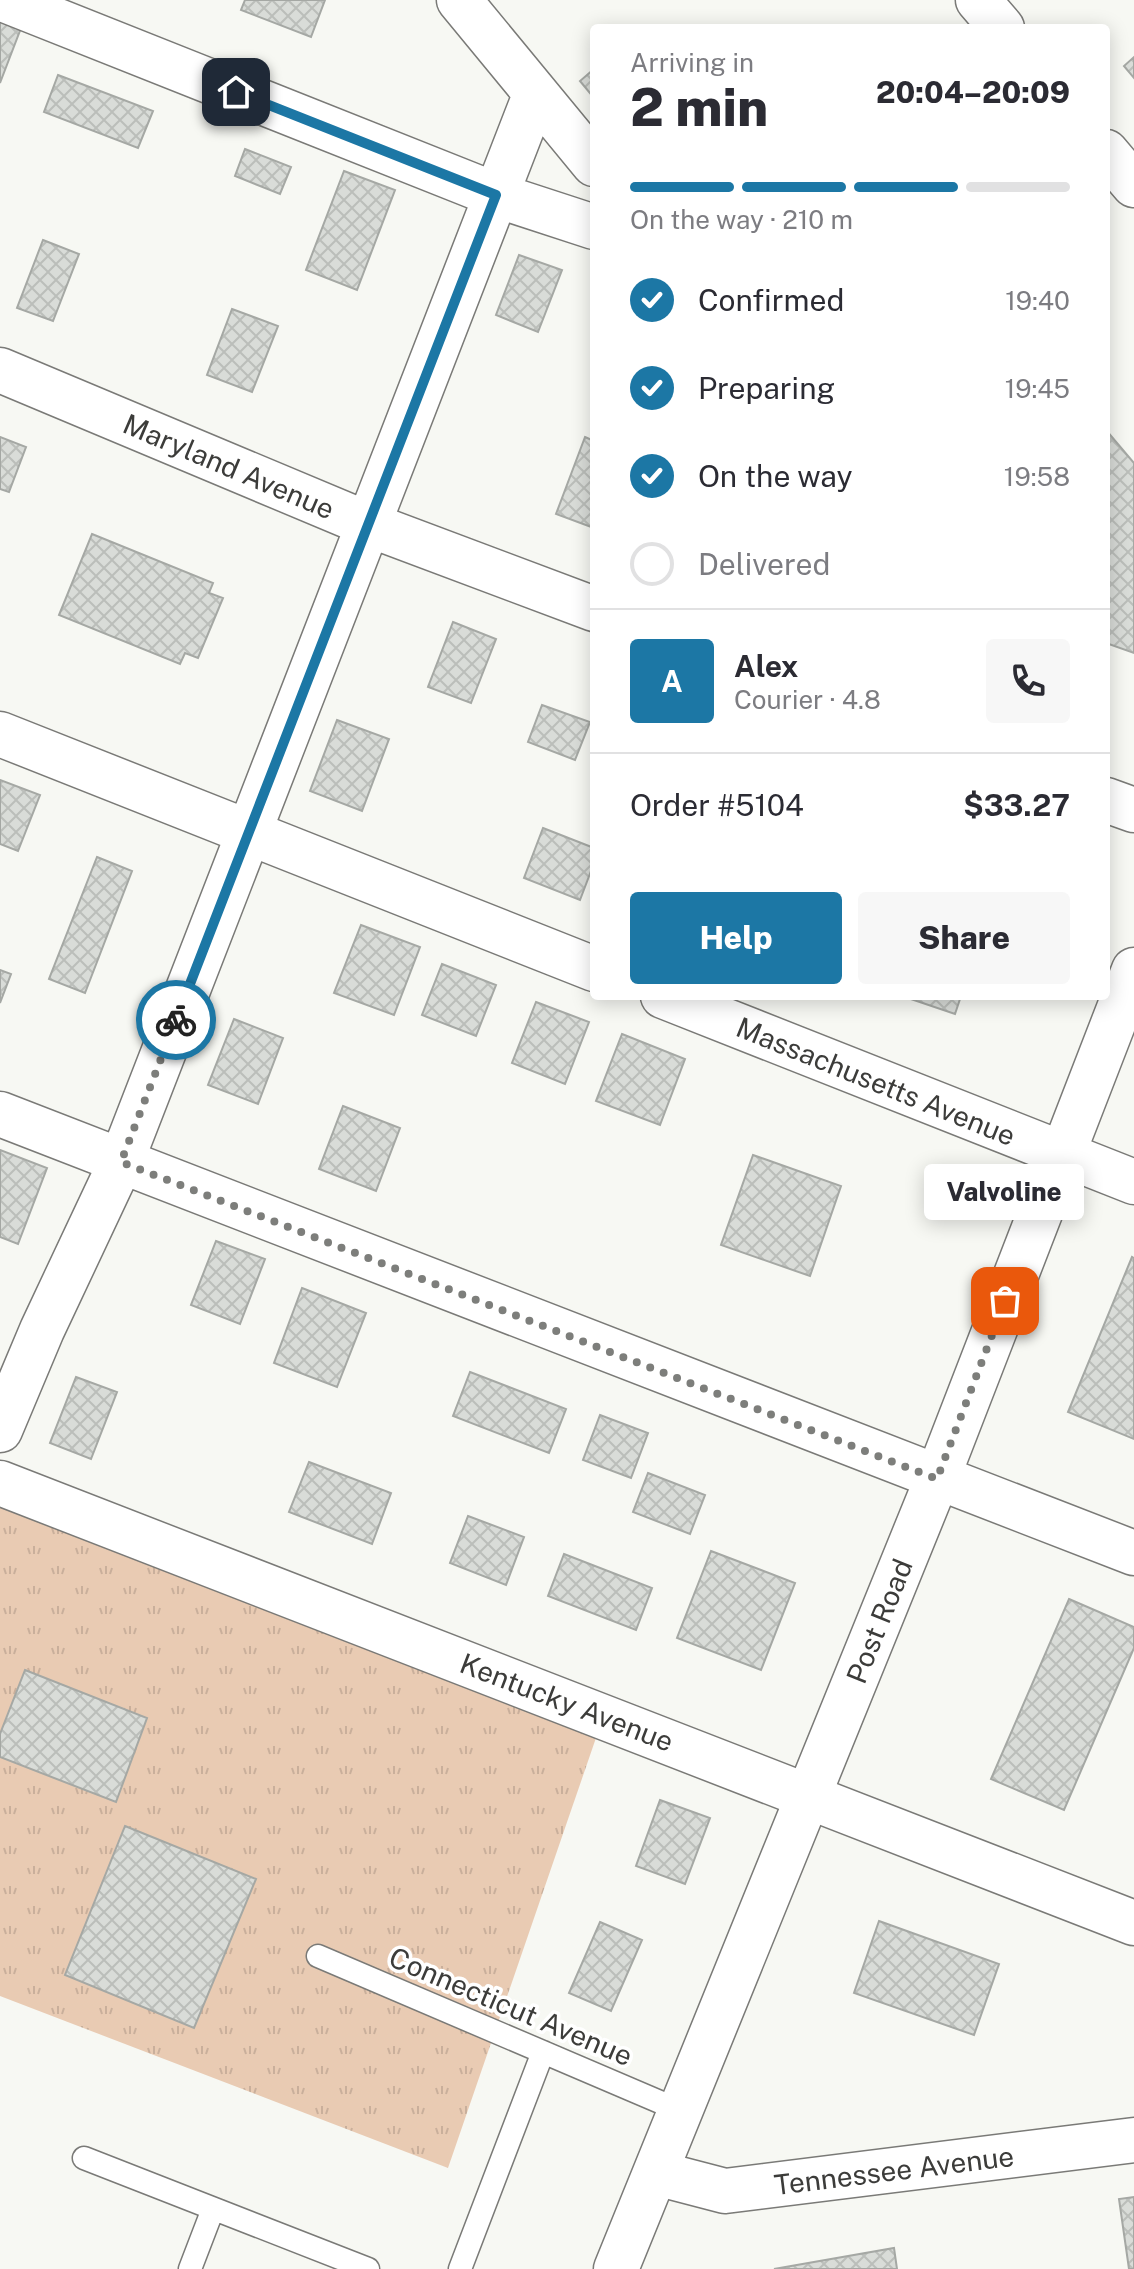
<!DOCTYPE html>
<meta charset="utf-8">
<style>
body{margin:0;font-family:"Public Sans",sans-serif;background:#f7f7f7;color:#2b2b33;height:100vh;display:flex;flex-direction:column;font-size:30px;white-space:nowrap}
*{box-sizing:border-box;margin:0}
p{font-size:26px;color:#7c7c81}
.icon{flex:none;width:44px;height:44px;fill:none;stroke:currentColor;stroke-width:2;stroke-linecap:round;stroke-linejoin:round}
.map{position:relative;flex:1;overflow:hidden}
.details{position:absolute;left:590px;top:24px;width:520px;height:976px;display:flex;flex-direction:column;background:#fff;border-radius:8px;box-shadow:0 4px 20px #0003}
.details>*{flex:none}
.pin{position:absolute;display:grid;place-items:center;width:68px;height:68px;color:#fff;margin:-34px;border-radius:16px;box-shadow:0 4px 12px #0006}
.courier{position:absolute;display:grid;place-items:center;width:80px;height:80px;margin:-40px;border:6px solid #1c77a5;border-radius:50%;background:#fff;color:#222;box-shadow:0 2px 10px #0007}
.bubble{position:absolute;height:56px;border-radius:8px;background:#fff;box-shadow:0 4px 20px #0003;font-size:26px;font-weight:800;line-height:56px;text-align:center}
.summary em{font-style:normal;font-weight:800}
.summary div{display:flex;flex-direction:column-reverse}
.summary{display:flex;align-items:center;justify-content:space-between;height:136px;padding:0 40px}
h1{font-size:52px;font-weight:800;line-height:60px}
.bar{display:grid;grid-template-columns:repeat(4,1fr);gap:12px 8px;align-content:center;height:96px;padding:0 40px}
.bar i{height:10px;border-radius:6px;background:#e1e1e2}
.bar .selected{background:#1c77a5}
.bar p{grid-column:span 4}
.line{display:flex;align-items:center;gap:20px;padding:0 40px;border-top:2px solid #e1e1e2}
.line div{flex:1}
.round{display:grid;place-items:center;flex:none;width:84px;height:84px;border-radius:8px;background:#f7f7f7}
ol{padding:0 40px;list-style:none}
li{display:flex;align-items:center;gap:24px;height:88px}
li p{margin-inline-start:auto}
li .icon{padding:8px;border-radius:50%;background:#1c77a5;color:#fff;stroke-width:4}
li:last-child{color:#7c7c81}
li i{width:44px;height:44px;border:4px solid #e1e1e2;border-radius:50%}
.cta{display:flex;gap:16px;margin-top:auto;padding:16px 40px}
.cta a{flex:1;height:92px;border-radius:8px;background:#1c77a5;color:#fff;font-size:32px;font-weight:800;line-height:92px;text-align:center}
.cta a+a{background:#f7f7f7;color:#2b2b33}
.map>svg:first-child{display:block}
.park{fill:url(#park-tufts)}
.building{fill:url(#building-cross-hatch);stroke:#a5a8a4;stroke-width:2}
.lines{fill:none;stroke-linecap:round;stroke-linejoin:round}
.service-casing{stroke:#7a7a77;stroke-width:25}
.minor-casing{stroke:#7a7a77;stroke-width:47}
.tertiary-casing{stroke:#7a7a77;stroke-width:47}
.primary-casing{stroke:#7a7a77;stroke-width:47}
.service{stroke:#fff;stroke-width:22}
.minor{stroke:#fff;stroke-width:44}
.tertiary{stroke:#fff;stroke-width:44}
.primary{stroke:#fff;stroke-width:44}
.done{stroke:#7d7e7b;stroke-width:8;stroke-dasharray:0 14.4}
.route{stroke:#1c77a5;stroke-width:10}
.labels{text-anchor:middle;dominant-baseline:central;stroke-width:7;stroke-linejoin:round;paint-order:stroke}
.street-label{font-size:28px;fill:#3c3c3a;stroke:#fff}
</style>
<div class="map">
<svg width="1134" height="2269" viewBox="0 0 1134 2269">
<defs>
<pattern id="park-tufts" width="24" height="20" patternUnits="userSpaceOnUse" patternTransform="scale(2)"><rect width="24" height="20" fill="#e9cbb3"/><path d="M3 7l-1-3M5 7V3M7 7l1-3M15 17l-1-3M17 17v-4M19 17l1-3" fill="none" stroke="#c9af9b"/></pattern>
<pattern id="building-cross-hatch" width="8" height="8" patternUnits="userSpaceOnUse" patternTransform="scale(2)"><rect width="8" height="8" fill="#d9dcd8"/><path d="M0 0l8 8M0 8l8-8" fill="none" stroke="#bbbeba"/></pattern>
</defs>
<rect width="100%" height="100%" fill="#f7f8f3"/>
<path class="park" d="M0 1483 608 1703 448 2168 0 1996Z"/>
<path class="building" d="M245 0H325L311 37 241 10Z
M0 20 21 28 0 83Z
M1134 57V78L1124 66Z
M594 69V98L580 81Z
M58 75 153 111 138 148 44 112Z
M245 149 291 167 280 194 235 176Z
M344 171 395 190 357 290 306 270Z
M43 240 79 254 53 321 17 308Z
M519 255 562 270 538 332 496 315Z
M232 309 278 326 252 392 207 375Z
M1106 430 1134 463V653L1106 643Z
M0 437 26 447 9 492 0 489Z
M585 437 594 441V528L556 514Z
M92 534 213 583 209 593 223 598 198 658 185 653 180 664 59 615Z
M453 622 496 639 471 703 428 687Z
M542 705 590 722 575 760 528 742Z
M337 720 389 739 362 811 310 791Z
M0 780 40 795 18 851 0 844Z
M543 828 594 848V863L580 900 524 878Z
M97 857 132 871 85 993 49 979Z
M361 925 420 947 394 1015 334 993Z
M442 964 496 985 476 1036 422 1015Z
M0 970 11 974 0 1003Z
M902 996H961L955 1014Z
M536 1002 589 1022 565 1084 512 1063Z
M234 1019 283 1038 258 1104 208 1085Z
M622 1034 685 1059 660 1125 596 1101Z
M343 1106 400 1128 376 1191 319 1169Z
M0 1150 47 1168 18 1244 0 1237Z
M753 1155 841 1186 810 1276 721 1245Z
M216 1241 265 1259 240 1324 191 1305Z
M1132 1257 1134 1258V1439L1068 1412Z
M302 1288 366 1313 337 1387 274 1363Z
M470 1372 566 1409 549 1453 453 1416Z
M76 1377 117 1392 91 1459 50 1443Z
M600 1415 648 1433 631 1478 583 1460Z
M309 1462 391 1493 372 1544 289 1512Z
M648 1473 705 1495 690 1534 633 1512Z
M468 1516 524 1537 506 1585 450 1563Z
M711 1551 795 1583 761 1670 677 1638Z
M564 1554 652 1588 636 1630 548 1596Z
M1069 1599 1134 1627V1648L1064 1810 991 1779Z
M25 1670 147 1718 116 1802 0 1757V1734Z
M660 1800 710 1818 685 1884 636 1866Z
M125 1826 256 1879 194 2028 65 1975Z
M879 1921 999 1964 974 2035 854 1993Z
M600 1922 642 1940 611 2011 569 1993Z
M1134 2197V2269H1129L1119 2199Z
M894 2248 897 2269H774Z"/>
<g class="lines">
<g class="service-casing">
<path id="service" d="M318 1956 681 2111
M84 2158 368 2269
M190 2269 213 2209
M460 2269 543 2052"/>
</g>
<g class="minor-casing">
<path id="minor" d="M5 0 496 195 594 227
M459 0 594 164
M0 370 370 525 594 609
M0 734 594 969
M1106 800 1134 810
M663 996 1134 1182
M0 1114 1134 1553
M0 1430 42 1330 121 1162 535 95
M0 1483 1134 1923
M656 2173 725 2191 1134 2140"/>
</g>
<g class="tertiary-casing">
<path id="tertiary" d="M978 0 1002 28
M1106 152 1134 185"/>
</g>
<g class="primary-casing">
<path id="primary" d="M616 2269 937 1479 1134 970"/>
</g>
<use href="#service" class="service"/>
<use href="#minor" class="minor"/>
<use href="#tertiary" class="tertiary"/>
<use href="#primary" class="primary"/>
</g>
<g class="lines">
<path class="done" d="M176 1020 121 1162 937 1479 1005 1301"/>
<path class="route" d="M176 1020 496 195 236 92"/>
</g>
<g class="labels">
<g class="street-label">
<text transform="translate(229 466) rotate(23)">Maryland Avenue</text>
<text transform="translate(876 1081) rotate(22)">Massachusetts Avenue</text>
<text transform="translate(879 1621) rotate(-68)">Post Road</text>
<text transform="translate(567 1702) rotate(21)">Kentucky Avenue</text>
<text transform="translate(511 2006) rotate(23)">Connecticut Avenue</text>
<text transform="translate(894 2170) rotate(-7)">Tennessee Avenue</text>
</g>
</g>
</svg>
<div class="pin" style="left:1005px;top:1301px;background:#ea580c"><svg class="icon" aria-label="bag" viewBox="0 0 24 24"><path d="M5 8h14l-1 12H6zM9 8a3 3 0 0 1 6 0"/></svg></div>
<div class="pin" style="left:236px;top:92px;background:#1f2937"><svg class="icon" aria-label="home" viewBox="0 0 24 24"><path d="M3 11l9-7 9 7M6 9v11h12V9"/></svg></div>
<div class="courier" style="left:176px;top:1020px"><svg class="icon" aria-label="bike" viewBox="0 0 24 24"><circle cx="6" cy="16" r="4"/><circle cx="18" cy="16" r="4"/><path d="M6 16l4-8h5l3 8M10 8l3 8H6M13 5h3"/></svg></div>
<div class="bubble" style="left:924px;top:1164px;width:160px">Valvoline</div>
<section class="details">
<div class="summary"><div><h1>2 min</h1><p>Arriving in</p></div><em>20:04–20:09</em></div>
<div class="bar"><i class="selected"></i><i class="selected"></i><i class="selected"></i><i></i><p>On the way · 210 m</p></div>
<ol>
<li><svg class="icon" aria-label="check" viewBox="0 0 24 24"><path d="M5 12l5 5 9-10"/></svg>Confirmed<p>19:40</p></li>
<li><svg class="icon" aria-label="check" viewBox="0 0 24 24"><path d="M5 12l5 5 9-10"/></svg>Preparing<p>19:45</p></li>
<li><svg class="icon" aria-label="check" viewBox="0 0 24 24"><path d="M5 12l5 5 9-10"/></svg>On the way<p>19:58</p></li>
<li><i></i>Delivered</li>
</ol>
<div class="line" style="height:144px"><b class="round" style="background:#1c77a5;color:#fff">A</b><div><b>Alex</b><p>Courier · 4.8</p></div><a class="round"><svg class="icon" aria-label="phone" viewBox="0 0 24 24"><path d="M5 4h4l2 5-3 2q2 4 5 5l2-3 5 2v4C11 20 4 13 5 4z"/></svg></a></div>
<div class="line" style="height:104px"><div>Order #5104</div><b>$33.27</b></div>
<div class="cta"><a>Help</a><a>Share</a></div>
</section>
</div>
